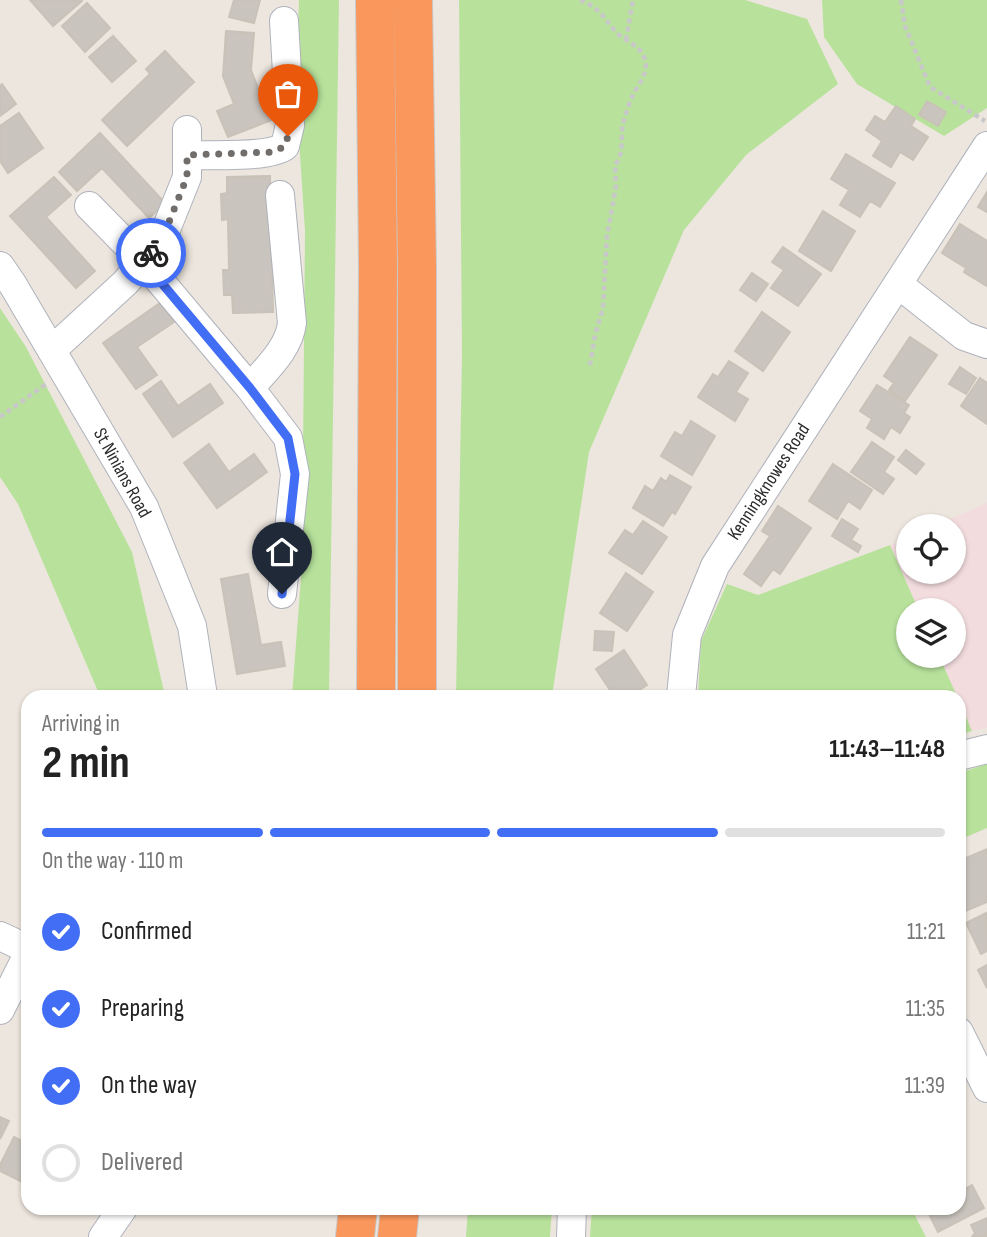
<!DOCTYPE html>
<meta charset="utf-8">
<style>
body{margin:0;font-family:"Sofia Sans Condensed",sans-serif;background:#f6f6f6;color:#222;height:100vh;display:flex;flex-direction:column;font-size:26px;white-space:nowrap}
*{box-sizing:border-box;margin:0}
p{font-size:23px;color:#767676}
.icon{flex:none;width:38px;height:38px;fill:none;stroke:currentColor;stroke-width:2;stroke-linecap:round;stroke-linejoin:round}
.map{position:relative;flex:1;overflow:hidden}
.sheet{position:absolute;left:21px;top:690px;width:945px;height:525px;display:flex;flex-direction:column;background:#fff;border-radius:21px;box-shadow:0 2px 5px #0004}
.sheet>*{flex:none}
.fabs{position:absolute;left:896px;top:514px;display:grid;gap:14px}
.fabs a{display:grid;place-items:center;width:70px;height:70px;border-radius:50%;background:#fff;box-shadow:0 2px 5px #0004;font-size:35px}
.pin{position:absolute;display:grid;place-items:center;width:60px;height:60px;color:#fff;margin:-72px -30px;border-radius:50% 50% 50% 0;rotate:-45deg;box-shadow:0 0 7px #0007}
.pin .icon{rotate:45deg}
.courier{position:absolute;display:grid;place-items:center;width:70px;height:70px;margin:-35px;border:5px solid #426ef6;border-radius:50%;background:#fff;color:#222;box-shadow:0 2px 9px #0007}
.headline em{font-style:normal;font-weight:700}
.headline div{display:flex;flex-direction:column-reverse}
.headline{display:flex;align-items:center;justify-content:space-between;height:119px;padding:0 21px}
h1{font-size:46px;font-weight:700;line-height:52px}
.bar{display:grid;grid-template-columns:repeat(4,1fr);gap:10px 7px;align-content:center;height:84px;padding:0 21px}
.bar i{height:9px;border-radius:5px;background:#e0e0e0}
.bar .active{background:#426ef6}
.bar p{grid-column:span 4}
ol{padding:0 21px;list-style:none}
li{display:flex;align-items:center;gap:21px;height:77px}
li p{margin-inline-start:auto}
li .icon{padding:7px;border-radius:50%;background:#426ef6;color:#fff;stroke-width:4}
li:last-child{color:#767676}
li i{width:38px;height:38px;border:4px solid #e0e0e0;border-radius:50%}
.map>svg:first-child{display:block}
.medical{fill:#f3dcde}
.green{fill:#b8e29c}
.building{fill:#c9c4bd;stroke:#c8c2b8;stroke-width:2}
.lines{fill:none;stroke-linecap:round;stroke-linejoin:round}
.minor-casing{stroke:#afb2bc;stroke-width:30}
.highway-casing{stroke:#c8c8c8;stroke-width:40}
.path{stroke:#c8c8c8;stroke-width:4.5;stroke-dasharray:5 3.5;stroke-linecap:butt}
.minor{stroke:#fff;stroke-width:28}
.highway{stroke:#fa975c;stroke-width:38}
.done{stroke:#706d6a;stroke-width:7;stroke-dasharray:0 12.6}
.route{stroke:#426ef6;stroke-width:9}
.labels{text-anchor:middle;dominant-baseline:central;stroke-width:6;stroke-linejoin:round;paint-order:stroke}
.street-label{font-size:19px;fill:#2c2c2c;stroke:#fff}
</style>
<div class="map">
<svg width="987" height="1237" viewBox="0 0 987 1237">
<rect width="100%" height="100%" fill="#ede6de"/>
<path class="medical" d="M987 503V728L972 731 959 701V696H957L939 656H954V611H919L890 545 908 537V572H954V527H932Z"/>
<path class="green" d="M299 0H339L329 696H292L302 565 305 231 296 93Z
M459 0H745L807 19 838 84 746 155 684 230 589 452 552 696H456L462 354Z
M822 0H987V108L944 136 857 84 824 37Z
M0 308 26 347 132 552 165 696H100L18 504 0 477Z
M890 545 919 611H908V656H939L957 696H698L701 641 727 584 758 595Z
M959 701 972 731 959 735Z
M987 764V828L959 840V773Z
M468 1208H552L550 1237H466Z
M592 1208H911L926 1237H590Z"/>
<path class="building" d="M30 0H81L82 1 53 26Z
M234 0H260L254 23 229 17Z
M87 3 110 28 85 52 62 26Z
M226 31 254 33 251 70 262 98 278 92 287 114 228 137 217 111 234 104 223 76Z
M113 36 136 61 112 82 89 57Z
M165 51 194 82 127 146 102 120 150 74 146 69Z
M2 84 16 104 0 116V86Z
M927 101 946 112 938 126 919 115Z
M896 106 915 119 911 126 928 137 913 160 900 152 891 167 873 156 882 141 866 130 875 116 885 122Z
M19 113 43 148 8 173 0 161V126Z
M100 133 165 203 149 218 102 168 77 191 59 172Z
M846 154 895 183 880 207 870 201 860 217 840 205 849 190 831 179Z
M270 176 273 312 233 313 232 295H224L223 270H229L228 219 222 220 221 194 227 193V177Z
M54 177 71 195 46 217 95 271 76 288 10 216Z
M987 192V212L978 207Z
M823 211 855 231 831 271 799 251Z
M960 224 987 241V286L964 272 966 268 942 253Z
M783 247 821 274 798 306 771 288 784 270 772 262Z
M752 273 768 284 756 301 740 290Z
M160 303 174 322 137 347 157 375 136 389 103 343Z
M762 312 790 332 763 371 735 351Z
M910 337 937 355 905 401 889 390 894 383 884 376Z
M729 361 748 373 736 392 748 399 735 421 698 397 713 374 718 377Z
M960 367 976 378 966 394 949 384Z
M980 378 987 383V424L961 406Z
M161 381 178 406 210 384 223 403 173 437 143 394Z
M877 385 909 405 904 413 910 417 900 433 891 427 884 439 867 428 872 419 860 411Z
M691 421 715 436 692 475 661 456 675 432 682 436Z
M872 442 894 457 884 472 894 479 883 494 851 472Z
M209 444 229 472 254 454 267 472 217 508 184 463Z
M906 450 924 464 916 474 898 460Z
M833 464 872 490 860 509 848 501 837 519 809 501Z
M670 475 691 487 675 514 672 512 663 526 633 508 645 486 653 491 661 478 666 482Z
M778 506 811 528 780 574 773 569 761 586 744 574 770 536 762 531Z
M842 519 858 529 851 540 861 546 858 552 832 536Z
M643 521 667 537 642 574 609 553 625 530 633 535Z
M626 573 653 592 627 631 600 613Z
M248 574 261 645 281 642 285 666 237 674 221 579Z
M595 631 614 632 612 651 594 650Z
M624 650 647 685 630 696H614L596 669Z
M987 849V902L963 912 959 903V890L962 888 959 880V861Z
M986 913 987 951 981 954 966 923Z
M987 965V988L978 970Z
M0 1117 9 1121 0 1139Z
M14 1137 28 1144V1185L0 1171V1165Z
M972 1185 984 1208 938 1232 926 1208H959V1192Z
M987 1218V1237H972L975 1233 971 1225Z"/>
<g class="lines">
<g class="minor-casing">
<path id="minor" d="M187 155C209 155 270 158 285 146L290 125 284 21
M89 206 144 262 250 388 288 438 295 474 282 594
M0 266 13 285 144 507 192 626 203 696
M898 284 964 336 987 344
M52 350 125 283 161 242 187 177V130
M250 388C266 369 289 349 292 323L280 195
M681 696 687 635 715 566 987 146
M959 756 987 749
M0 936 28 949
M0 1010 28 954
M959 1032 987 1088
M103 1237 123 1208
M571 1237 572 1208"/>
</g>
<g class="highway-casing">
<path id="highway" d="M375 0 378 266 376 696
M413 0 417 268V696
M355 1237 358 1208
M397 1237 400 1208"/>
</g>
<path class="path" d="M580 0C600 8 603 17 616 32 624 41 640 45 644 57 651 72 637 85 632 97 628 105 626 115 623 123 620 138 625 152 615 165L616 186 607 236 603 308 595 335 590 365
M901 0 905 26 930 87 985 121
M626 40 633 0
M0 417 46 384"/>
<use href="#minor" class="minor"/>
<use href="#highway" class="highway"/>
</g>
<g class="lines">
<path class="done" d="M151 253 161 242 187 177V155L274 152 285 146 288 136"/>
<path class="route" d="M151 253 144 262 250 388 288 438 295 474 282 594"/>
</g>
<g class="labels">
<g class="street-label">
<text transform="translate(122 473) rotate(61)">St Ninians Road</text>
<text transform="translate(769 482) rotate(-57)">Kenningknowes Road</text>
</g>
</g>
</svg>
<div class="fabs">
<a><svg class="icon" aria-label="locate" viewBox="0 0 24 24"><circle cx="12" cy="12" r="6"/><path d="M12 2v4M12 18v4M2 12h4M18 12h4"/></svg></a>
<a><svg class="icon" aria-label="layers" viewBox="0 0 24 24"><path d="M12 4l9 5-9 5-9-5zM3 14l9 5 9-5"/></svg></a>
</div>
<div class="pin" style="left:288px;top:136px;background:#ea580c"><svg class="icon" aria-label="bag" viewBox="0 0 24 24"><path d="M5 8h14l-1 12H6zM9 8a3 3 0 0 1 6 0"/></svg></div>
<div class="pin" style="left:282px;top:594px;background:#1f2937"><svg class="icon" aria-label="home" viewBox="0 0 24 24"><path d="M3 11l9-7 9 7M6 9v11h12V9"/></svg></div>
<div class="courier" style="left:151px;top:253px"><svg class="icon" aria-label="bike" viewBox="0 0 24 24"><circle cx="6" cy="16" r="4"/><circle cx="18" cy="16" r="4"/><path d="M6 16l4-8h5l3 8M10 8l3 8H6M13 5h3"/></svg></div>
<section class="sheet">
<div class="headline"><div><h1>2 min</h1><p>Arriving in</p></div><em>11:43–11:48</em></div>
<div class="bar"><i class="active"></i><i class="active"></i><i class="active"></i><i></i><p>On the way · 110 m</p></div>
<ol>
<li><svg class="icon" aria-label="check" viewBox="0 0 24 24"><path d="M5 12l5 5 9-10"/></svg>Confirmed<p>11:21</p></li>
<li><svg class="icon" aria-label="check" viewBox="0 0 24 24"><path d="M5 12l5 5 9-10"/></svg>Preparing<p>11:35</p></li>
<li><svg class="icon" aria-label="check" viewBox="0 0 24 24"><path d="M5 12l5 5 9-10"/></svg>On the way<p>11:39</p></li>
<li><i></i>Delivered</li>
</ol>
</section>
</div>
